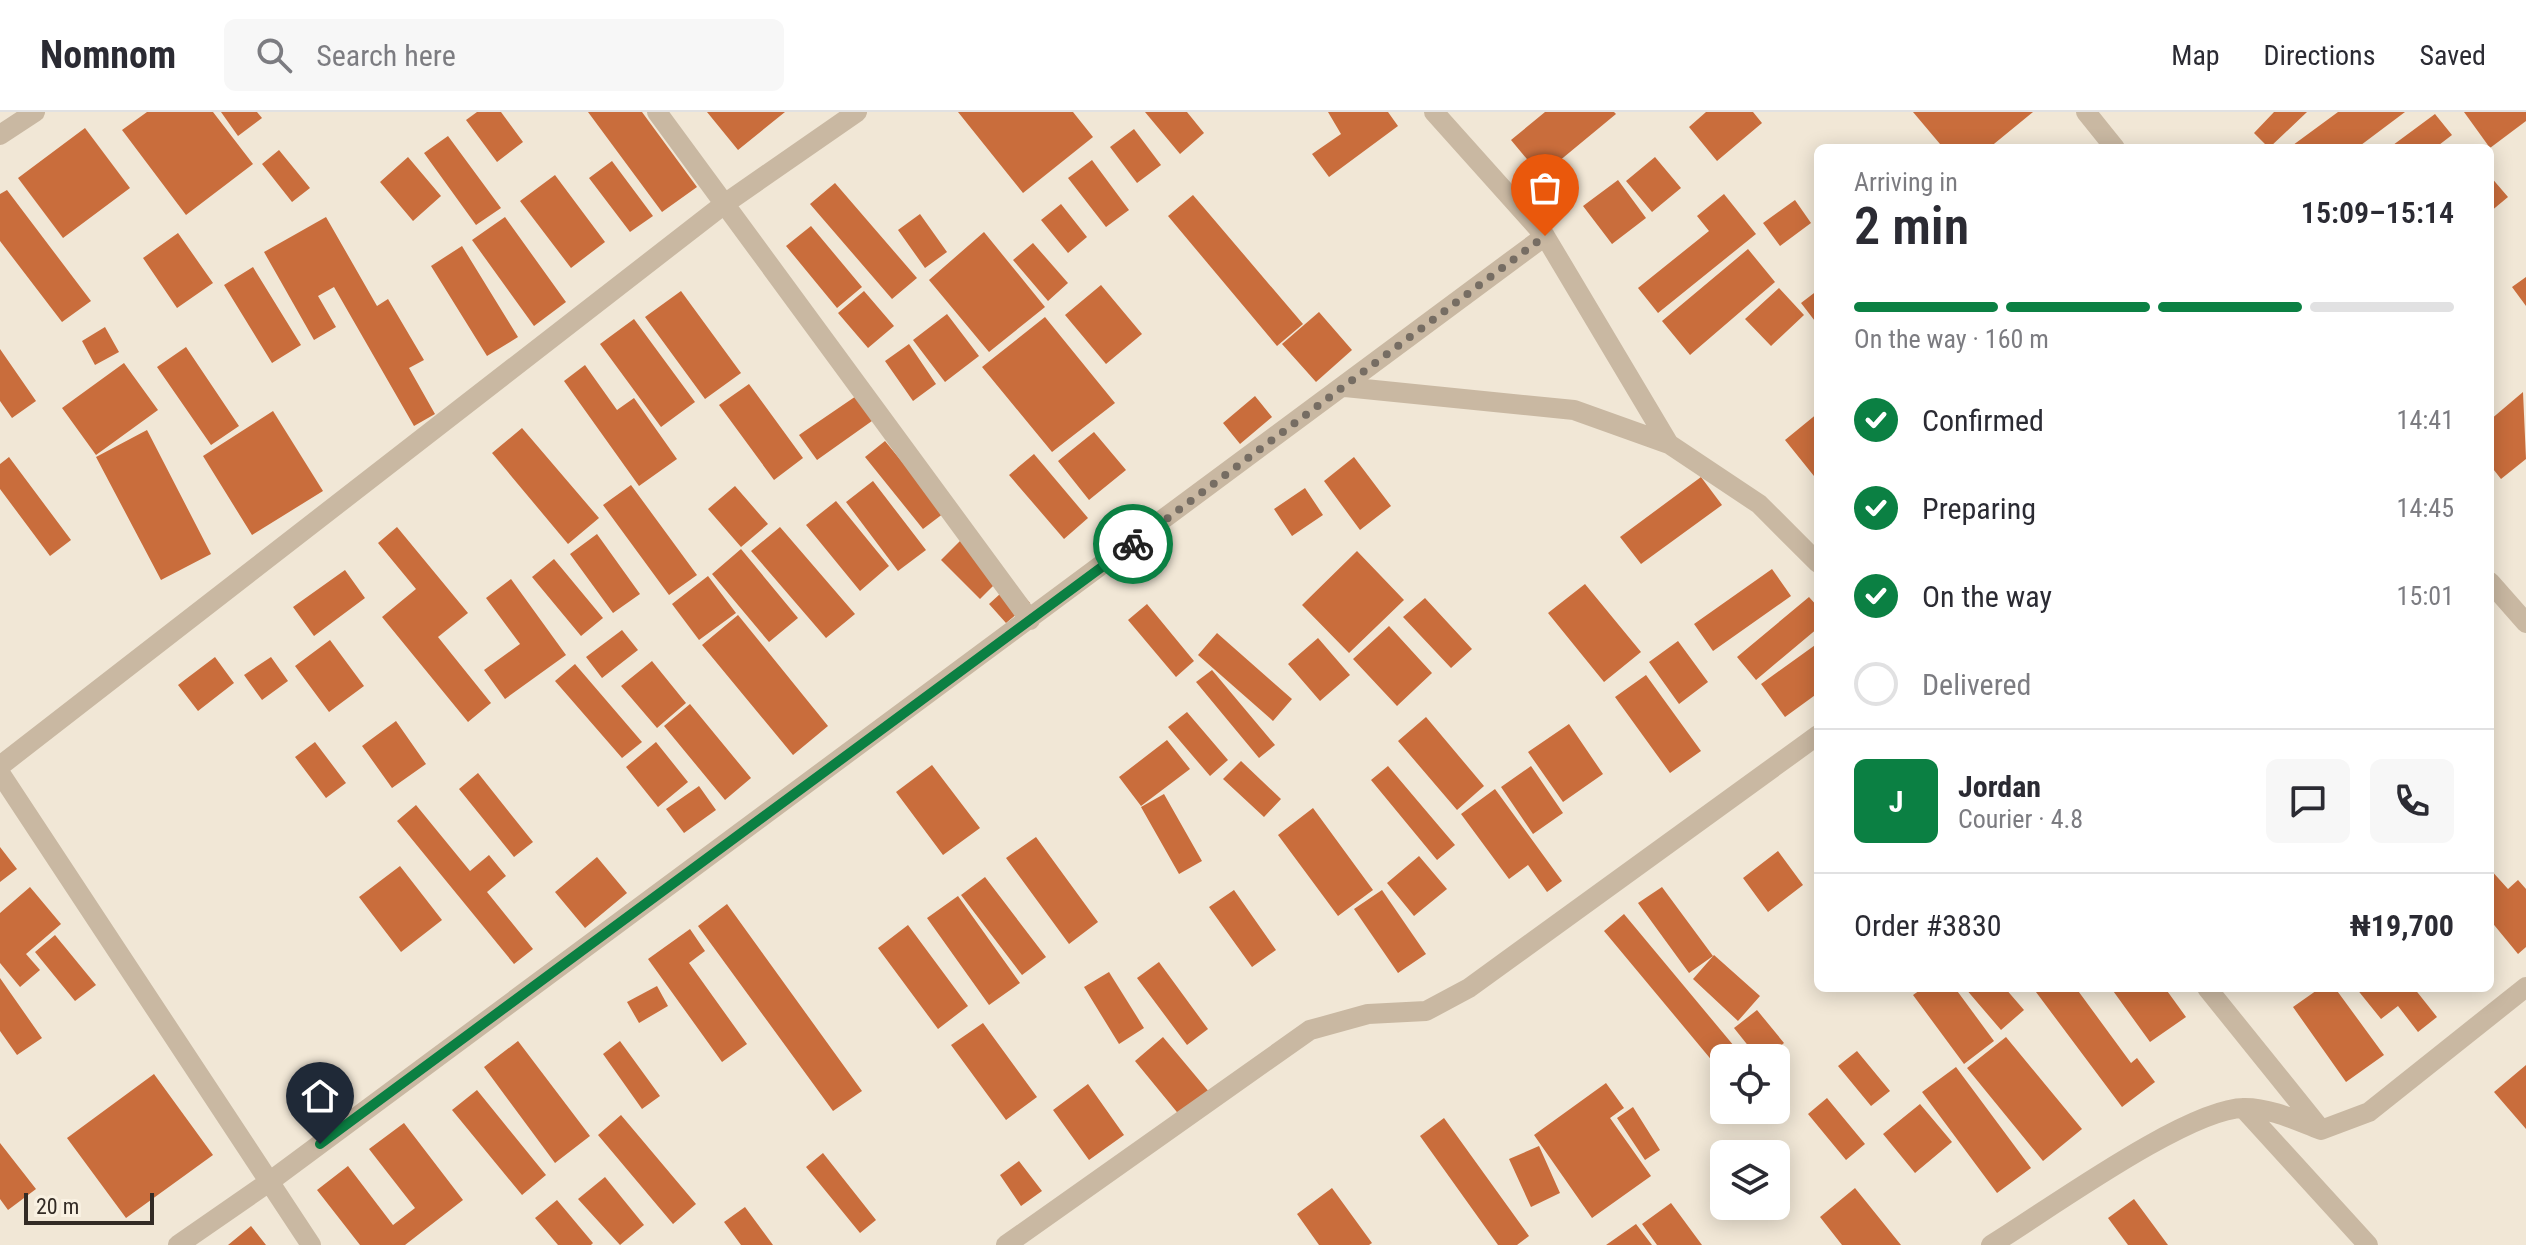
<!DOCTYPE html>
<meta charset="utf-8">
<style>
body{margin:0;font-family:"Roboto Condensed",sans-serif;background:#f7f7f7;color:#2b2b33;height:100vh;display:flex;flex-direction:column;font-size:30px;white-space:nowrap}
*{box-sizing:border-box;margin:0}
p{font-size:26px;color:#7c7c81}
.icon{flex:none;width:44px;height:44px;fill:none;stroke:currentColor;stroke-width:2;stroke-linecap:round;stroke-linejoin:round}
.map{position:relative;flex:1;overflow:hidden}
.side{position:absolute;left:1814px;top:32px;width:680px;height:848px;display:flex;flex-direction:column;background:#fff;border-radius:12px;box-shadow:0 4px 20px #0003}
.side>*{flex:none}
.fabs{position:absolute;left:1710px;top:932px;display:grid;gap:16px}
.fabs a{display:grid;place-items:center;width:80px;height:80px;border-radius:12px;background:#fff;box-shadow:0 4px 20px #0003;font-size:40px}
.scale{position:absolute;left:24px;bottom:20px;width:130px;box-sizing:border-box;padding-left:8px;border:4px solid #332b25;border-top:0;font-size:22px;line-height:28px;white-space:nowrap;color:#332b25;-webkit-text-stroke:6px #f9f1e2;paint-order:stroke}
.pin{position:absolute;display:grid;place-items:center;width:68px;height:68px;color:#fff;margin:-82px -34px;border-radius:50% 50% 50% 0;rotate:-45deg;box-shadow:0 0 8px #0007}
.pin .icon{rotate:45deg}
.courier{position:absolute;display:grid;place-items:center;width:80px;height:80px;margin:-40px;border:6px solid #0b8043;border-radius:50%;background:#fff;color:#222;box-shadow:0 2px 10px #0007}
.overview em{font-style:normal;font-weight:600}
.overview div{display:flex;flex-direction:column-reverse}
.overview{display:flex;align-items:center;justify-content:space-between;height:136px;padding:0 40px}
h1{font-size:52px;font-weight:600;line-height:60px}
.bar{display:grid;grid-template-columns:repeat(4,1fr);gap:12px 8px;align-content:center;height:96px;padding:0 40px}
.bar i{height:10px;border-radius:6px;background:#e1e1e2}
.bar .selected{background:#0b8043}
.bar p{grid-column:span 4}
.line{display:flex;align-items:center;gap:20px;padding:0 40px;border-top:2px solid #e1e1e2}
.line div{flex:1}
.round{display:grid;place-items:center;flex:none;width:84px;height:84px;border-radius:12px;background:#f7f7f7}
ol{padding:0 40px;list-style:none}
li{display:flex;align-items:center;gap:24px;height:88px}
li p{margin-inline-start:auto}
li .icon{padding:8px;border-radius:50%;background:#0b8043;color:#fff;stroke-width:4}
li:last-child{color:#7c7c81}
li i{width:44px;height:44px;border:4px solid #e1e1e2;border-radius:50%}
header{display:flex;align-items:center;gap:48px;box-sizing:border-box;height:112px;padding:0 40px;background:#fff;border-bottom:2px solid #e1e1e2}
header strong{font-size:38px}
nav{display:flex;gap:44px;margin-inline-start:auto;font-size:28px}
.search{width:560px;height:72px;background:#f7f7f7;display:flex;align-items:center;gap:20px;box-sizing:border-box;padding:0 28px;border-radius:12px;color:#7c7c81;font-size:30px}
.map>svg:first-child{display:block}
.building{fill:#c96d3c}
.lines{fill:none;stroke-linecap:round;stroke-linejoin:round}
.street{stroke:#c9b8a2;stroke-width:20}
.done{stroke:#766d63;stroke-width:8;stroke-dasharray:0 14.4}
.route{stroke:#0b8043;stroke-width:10}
</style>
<header>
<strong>Nomnom</strong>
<div class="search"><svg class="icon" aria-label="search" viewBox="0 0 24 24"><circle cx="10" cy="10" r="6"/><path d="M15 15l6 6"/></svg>Search here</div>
<nav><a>Map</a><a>Directions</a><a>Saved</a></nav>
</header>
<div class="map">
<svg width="2526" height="1133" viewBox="0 0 2526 1133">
<rect width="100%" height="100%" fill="#f1e7d6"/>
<path class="building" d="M147 0H213L253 52 186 103 122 18Z
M221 0H257L262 6 238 24Z
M477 0H501L523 30 497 50 466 8Z
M588 0H642L697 75 662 100Z
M707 0H785L738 38Z
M958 0H1073L1093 25 1023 81Z
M1145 0H1187L1204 21 1180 42Z
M1328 0H1388L1398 14 1329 65 1312 42 1341 22Z
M1545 0H1614L1616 2 1541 64 1511 28Z
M1706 0H1753L1762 11 1717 49 1689 15Z
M1913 0H2033L1989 36H1935L1940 32Z
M2274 0H2307L2269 36 2254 21Z
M2338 0H2405L2357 36H2289Z
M2464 0H2526V9L2490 36Z
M2435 2 2452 23 2435 36H2389Z
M85 16 130 76 63 126 18 66Z
M1134 17 1161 53 1137 71 1110 35Z
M448 24 501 96 476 113 424 41Z
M279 38 310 76 292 90 262 52Z
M408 45 441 84 413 109 380 70Z
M1655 45 1681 76 1652 100 1626 69Z
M1092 48 1129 98 1106 115 1068 66Z
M612 49 653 104 630 120 589 66Z
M555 63 605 130 571 156 520 89Z
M2490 64 2508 85 2490 100Z
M1618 68 1646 106 1612 132 1583 94Z
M835 71 917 166 892 187 810 92Z
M7 78 91 189 62 210 0 129V82Z
M1724 82 1756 122 1658 201 1638 176 1709 119 1697 104Z
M1193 83 1303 212 1277 234 1168 104Z
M1795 88 1811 111 1780 134 1763 111Z
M1061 92 1087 125 1068 141 1041 108Z
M920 102 947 140 925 156 898 118Z
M326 105 377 194 388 187 424 248 409 256 435 302 414 314 334 175 318 184 336 215 314 228 264 140Z
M505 105 566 190 534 214 472 128Z
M811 114 862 175 837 196 786 134Z
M984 120 1045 195 989 240 929 168Z
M178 121 213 171 177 196 143 146Z
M1033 131 1068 171 1048 189 1013 148Z
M462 134 518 225 487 244 431 154Z
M1748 137 1775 170 1690 243 1662 209Z
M253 155 301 233 272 251 224 173Z
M2526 165V194L2512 175Z
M1101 173 1142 222 1106 252 1065 203Z
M1779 176 1804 203 1771 234 1745 207Z
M1818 178V213L1801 191Z
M681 179 741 261 705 287 645 205Z
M864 179 894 214 868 236 838 201Z
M1319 200 1352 238 1316 270 1282 232Z
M947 202 979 244 945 270 913 228Z
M1045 205 1115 291 1052 340 982 255Z
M634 207 695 290 661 315 600 232Z
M105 215 119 240 95 253 82 229Z
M909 232 936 272 913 289 885 249Z
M186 235 239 314 211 333 157 255Z
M0 237 36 289 12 306 0 289Z
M124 251 158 298 96 343 62 296Z
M585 253 617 298 634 286 677 347 639 374 564 269Z
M749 272 803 346 774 368 719 293Z
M862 280 879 304 817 348 799 323Z
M2523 280 2526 347 2501 367 2490 353V308Z
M1255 284 1272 305 1240 332 1223 311Z
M273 299 323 379 252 423 203 344Z
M1818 301V369L1785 328Z
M522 316 599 406 568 432 492 341Z
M147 318 211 442 161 468 96 345Z
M1094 320 1126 358 1089 388 1058 349Z
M885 329 944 401 923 417 865 345Z
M1034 342 1088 406 1064 427 1009 363Z
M9 345 71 428 50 444 0 377V352Z
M1354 345 1391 394 1360 418 1324 369Z
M1701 365 1722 393 1641 452 1620 425Z
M873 369 926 438 898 459 846 390Z
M631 373 697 463 669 483 603 393Z
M735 374 768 412 741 435 708 397Z
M1305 376 1323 403 1292 424 1274 397Z
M836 389 889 454 860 479 806 413Z
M397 415 468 501 438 525 491 591 468 610 382 505 416 477 378 431Z
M780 415 855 502 826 526 751 439Z
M597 422 640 482 613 501 570 442Z
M962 427 1001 466 980 487 941 448Z
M741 437 798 506 769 530 712 462Z
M1357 439 1404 488 1349 541 1302 493Z
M554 447 603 506 581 524 532 465Z
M1772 457 1791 484 1713 539 1694 512Z
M345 458 365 486 314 524 293 495Z
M708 464 736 501 699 528 672 492Z
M511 467 566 543 505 587 484 558 520 532 486 486Z
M1012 471 1030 491 1006 511 989 492Z
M1585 472 1641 540 1604 570 1548 501Z
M1809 485 1818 495V516L1756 568 1737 545Z
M1425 486 1472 537 1451 556 1403 505Z
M1147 492 1194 549 1176 565 1128 508Z
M738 503 828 614 793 643 702 533Z
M1389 514 1432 561 1397 594 1353 547Z
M622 518 638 538 602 566 586 545Z
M1217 521 1292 587 1273 609 1198 543Z
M1318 526 1350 563 1320 589 1288 552Z
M330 528 364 574 329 600 295 554Z
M1678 529 1708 570 1679 592 1649 550Z
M1818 531V581L1785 605 1761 572Z
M215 545 234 571 198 599 178 573Z
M271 545 288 569 262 588 244 563Z
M652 549 686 591 657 616 621 574Z
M575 552 642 630 622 646 555 569Z
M1212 558 1275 633 1259 646 1196 570Z
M1646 563 1701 639 1670 661 1615 585Z
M690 592 751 666 725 688 664 614Z
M1187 600 1228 648 1210 664 1168 615Z
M1426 605 1484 674 1457 698 1398 629Z
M396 609 426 652 392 676 362 634Z
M1569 612 1603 662 1563 690 1528 640Z
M1167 628 1190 657 1141 694 1119 665Z
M315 630 346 671 326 686 295 645Z
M656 630 688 670 658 695 626 655Z
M1241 649 1281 687 1264 705 1223 667Z
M932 653 980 716 943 743 896 680Z
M1388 654 1455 733 1437 748 1371 668Z
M1531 654 1563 701 1533 722 1501 675Z
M478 661 533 730 514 745 459 677Z
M699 674 716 698 684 721 666 697Z
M1495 677 1562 769 1547 780 1528 753 1509 767 1461 702Z
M1164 682 1202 749 1179 762 1141 695Z
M416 693 470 759 489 743 506 764 487 780 533 837 514 852 397 709Z
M1313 696 1373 778 1338 804 1278 723Z
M1036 725 1098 810 1069 832 1006 746Z
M0 735 17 757 0 770Z
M1778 739 1803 773 1768 800 1743 766Z
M1419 744 1447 777 1414 804 1387 771Z
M597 745 627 781 585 816 555 780Z
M400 754 442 808 401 840 359 785Z
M2490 757 2508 777 2518 768 2526 777V835L2518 842 2490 808Z
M985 765 1046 845 1022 863 961 783Z
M30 775 61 812 26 842 40 858 20 875 0 851V801Z
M1662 775 1713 844 1689 861 1638 791Z
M1234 778 1276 838 1252 855 1209 795Z
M1382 778 1426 842 1398 861 1354 797Z
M958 784 1020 871 989 893 927 806Z
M727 792 862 979 833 999 698 814Z
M1624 802 1744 946H1724V963L1604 819Z
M908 813 968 894 938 917 878 836Z
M690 817 705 839 689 851 747 932 722 950 648 847Z
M55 823 96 873 75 889 35 840Z
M1714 843 1760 884 1738 909 1693 867Z
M1159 850 1208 917 1187 933 1137 866Z
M1109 860 1144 916 1119 932 1084 875Z
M0 866 42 926 17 943 0 919Z
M657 874 668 894 639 911 627 890Z
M1923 876H1955L1994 929 1964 952 1913 883Z
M1965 876H2005L2024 898 2001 918Z
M2033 876H2076L2131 951 2137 946 2155 970 2122 995Z
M2111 876H2165L2186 905 2150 930Z
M2320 876H2335L2384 943 2346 970 2293 895Z
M2356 876H2414L2437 905 2418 920 2398 894 2381 907Z
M1757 898 1784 931 1766 946H1758L1734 916Z
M983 911 1037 985 1006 1008 951 933Z
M1163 925 1210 981 1181 1005 1135 949Z
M2006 925 2082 1017 2043 1049 1967 956Z
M518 929 590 1024 555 1051 484 955Z
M620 929 660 984 642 997 603 942Z
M1857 939 1890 979 1871 994 1838 954Z
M2526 953V1017L2494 980Z
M1956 955 2031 1056 1997 1081 1922 980Z
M154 962 213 1043 126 1106 67 1026Z
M1606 971 1624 996 1610 1006 1651 1064 1592 1106 1534 1023Z
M1088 972 1124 1023 1089 1048 1053 998Z
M477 978 546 1063 522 1083 452 998Z
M1827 986 1865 1032 1846 1048 1808 1002Z
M1920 992 1952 1030 1915 1061 1883 1022Z
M1633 995 1660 1038 1645 1048 1617 1006Z
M621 1003 696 1092 673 1112 598 1023Z
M1444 1006 1529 1124 1517 1133H1498L1420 1024Z
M404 1011 463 1088 405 1133H360L317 1078 348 1054 393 1113 415 1096 369 1037Z
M0 1031 36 1077 8 1098 0 1087Z
M1539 1034 1560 1081 1531 1095 1509 1047Z
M823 1041 876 1108 860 1121 806 1055Z
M1019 1049 1042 1079 1021 1094 1000 1063Z
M605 1065 644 1113 620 1133 578 1087Z
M1332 1076 1372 1131 1369 1133H1319L1297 1102Z
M1855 1076 1901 1133H1842L1820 1105Z
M2134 1087 2168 1133H2128L2108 1106Z
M557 1088 593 1131 591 1133H558L535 1106Z
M1671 1091 1702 1133H1657L1642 1112Z
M745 1095 773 1133H741L724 1110Z
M1636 1112 1652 1133H1606Z
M251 1114 266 1133H228Z"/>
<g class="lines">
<path class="street" d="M657 0 1030 508
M1434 0 1545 124 1669 332
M2086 0 2115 36
M0 23 35 0
M1345 275 1574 298 1669 332 1759 392 1818 451
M2490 470 2526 511
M0 654 723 93 857 0
M0 661 311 1133
M2207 876 2319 1015
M2243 996 2368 1133
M178 1133 269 1070 1545 124
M1006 1133 1310 918 1368 902 1426 899 1469 876 1818 623
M1991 1133C2045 1100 2189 995 2245 996 2271 996 2297 1009 2321 1018L2369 1000 2526 875"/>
</g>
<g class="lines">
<path class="done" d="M1133 432 1545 124"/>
<path class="route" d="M320 1032 1133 432"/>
</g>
</svg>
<div class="fabs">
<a><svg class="icon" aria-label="locate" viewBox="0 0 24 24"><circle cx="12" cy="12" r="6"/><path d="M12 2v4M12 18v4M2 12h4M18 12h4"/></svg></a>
<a><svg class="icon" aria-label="layers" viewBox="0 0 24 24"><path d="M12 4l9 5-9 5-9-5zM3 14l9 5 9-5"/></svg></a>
</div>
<div class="scale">20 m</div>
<div class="pin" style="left:1545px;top:124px;background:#ea580c"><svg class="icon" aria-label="bag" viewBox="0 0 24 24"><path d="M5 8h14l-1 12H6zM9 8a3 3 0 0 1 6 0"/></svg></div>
<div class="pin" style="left:320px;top:1032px;background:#1f2937"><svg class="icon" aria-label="home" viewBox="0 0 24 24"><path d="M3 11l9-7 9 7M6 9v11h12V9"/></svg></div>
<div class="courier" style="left:1133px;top:432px"><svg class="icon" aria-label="bike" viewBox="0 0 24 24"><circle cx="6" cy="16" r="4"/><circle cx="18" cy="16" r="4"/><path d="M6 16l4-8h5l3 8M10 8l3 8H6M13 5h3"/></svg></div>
<section class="side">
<div class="overview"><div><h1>2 min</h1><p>Arriving in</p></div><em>15:09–15:14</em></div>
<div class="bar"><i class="selected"></i><i class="selected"></i><i class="selected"></i><i></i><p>On the way · 160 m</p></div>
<ol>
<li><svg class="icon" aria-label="check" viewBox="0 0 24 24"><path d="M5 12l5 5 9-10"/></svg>Confirmed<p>14:41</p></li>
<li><svg class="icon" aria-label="check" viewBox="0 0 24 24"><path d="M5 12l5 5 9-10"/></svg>Preparing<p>14:45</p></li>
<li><svg class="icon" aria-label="check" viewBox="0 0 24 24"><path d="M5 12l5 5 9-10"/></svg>On the way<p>15:01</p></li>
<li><i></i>Delivered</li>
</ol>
<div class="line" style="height:144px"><b class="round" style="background:#0b8043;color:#fff">J</b><div><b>Jordan</b><p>Courier · 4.8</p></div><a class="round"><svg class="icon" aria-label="chat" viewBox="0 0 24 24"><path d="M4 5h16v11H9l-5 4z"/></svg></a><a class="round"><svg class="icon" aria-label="phone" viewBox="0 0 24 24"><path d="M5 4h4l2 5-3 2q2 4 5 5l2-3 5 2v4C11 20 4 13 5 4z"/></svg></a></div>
<div class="line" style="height:104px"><div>Order #3830</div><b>₦19,700</b></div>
</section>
</div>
